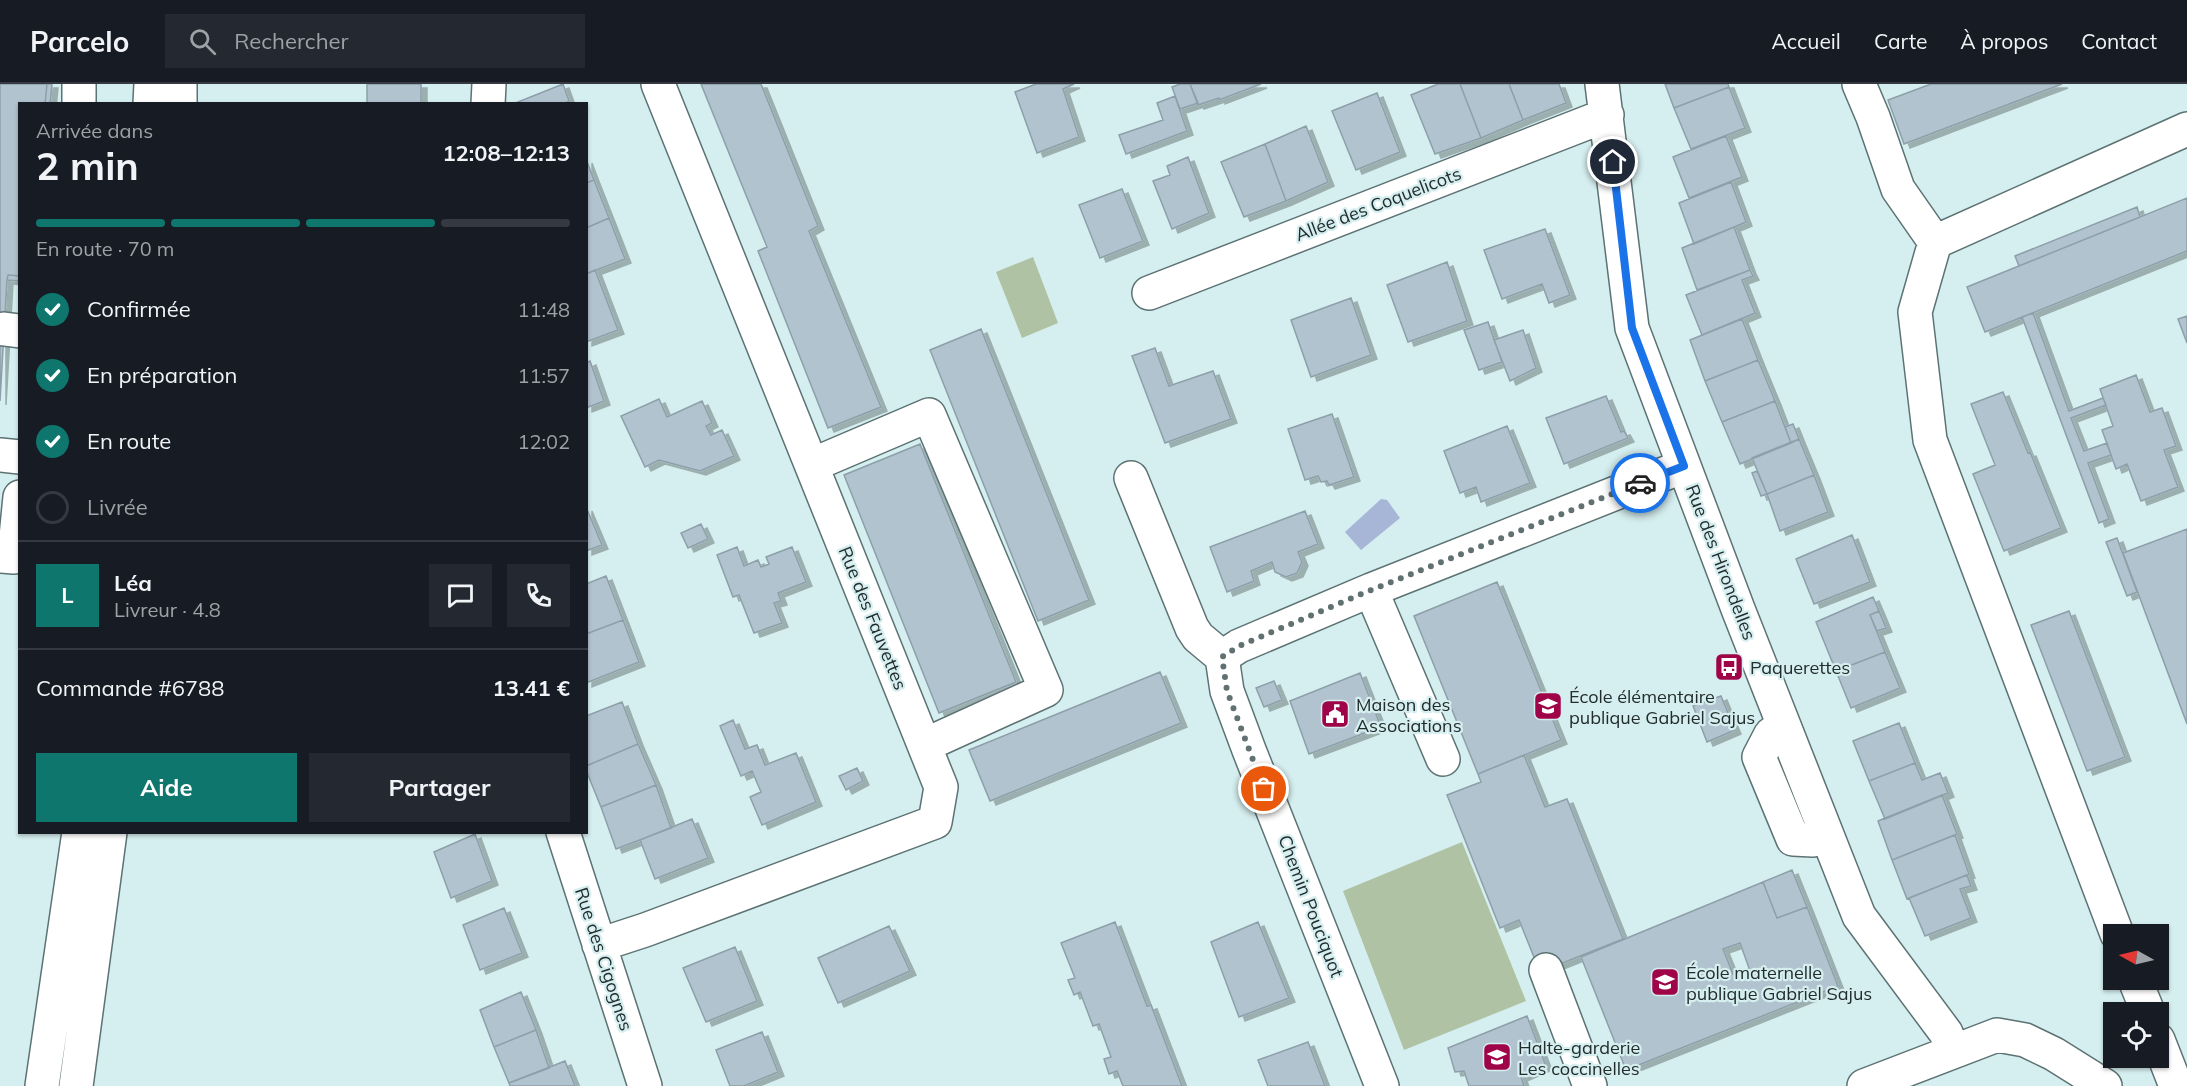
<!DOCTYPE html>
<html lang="fr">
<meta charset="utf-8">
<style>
body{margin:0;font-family:Mulish,sans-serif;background:#242831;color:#f1f3f6;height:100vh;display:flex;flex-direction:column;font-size:22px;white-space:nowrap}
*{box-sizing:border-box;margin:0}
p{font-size:20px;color:#9ea1a6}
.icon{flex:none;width:33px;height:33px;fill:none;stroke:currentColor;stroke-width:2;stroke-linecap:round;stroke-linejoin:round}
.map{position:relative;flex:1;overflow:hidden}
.details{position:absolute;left:18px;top:18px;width:570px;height:732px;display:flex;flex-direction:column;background:#171b24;border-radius:0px;box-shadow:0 2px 4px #0004}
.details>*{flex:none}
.needle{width:39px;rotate:278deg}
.buttons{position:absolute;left:2103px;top:840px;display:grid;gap:12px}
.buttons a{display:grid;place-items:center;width:66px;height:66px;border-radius:0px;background:#171b24;box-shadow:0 2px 4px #0004;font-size:30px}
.pin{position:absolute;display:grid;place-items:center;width:51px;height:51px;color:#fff;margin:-26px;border:3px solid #fff;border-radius:50%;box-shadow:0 2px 6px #0007}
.courier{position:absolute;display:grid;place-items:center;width:60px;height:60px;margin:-30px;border:4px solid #1a73e8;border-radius:50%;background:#fff;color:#222;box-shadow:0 2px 8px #0007}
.summary em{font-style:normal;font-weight:700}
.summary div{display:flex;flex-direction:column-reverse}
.summary{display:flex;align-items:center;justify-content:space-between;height:102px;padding:0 18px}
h1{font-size:39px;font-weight:700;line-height:45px}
.bar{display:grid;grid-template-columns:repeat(4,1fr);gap:9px 6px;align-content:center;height:72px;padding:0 18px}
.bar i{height:8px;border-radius:4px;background:#363941}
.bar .active{background:#0f766e}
.bar p{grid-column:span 4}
.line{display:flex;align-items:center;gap:15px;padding:0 18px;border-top:2px solid #363941}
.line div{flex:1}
.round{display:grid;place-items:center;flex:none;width:63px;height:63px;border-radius:0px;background:#242831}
ol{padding:0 18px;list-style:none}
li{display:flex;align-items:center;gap:18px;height:66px}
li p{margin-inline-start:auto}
li .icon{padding:6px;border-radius:50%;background:#0f766e;color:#fff;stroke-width:4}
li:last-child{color:#9ea1a6}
li i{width:33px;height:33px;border:3px solid #363941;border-radius:50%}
.cta{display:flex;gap:12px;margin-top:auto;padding:12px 18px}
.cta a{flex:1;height:69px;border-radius:0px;background:#0f766e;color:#fff;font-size:24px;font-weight:700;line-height:69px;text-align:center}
.cta a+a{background:#242831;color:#f1f3f6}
header{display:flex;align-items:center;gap:36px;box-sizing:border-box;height:84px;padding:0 30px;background:#171b24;border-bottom:2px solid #363941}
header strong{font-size:28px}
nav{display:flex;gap:33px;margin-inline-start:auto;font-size:21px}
.search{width:420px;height:54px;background:#242831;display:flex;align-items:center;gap:15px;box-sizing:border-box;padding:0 21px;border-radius:0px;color:#9ea1a6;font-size:22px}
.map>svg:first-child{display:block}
.green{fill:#afc2a4}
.water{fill:#a7b6d7}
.building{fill:#b0c3ce;stroke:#8da0aa;stroke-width:1.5;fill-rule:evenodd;filter:url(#shadow)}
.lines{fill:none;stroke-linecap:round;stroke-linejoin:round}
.minor-casing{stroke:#5c7273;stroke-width:36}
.major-casing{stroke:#5c7273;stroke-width:36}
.minor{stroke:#fff;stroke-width:33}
.major{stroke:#fff;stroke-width:33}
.done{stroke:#617071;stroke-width:6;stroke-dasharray:0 10.8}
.route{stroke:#1a73e8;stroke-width:8}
.labels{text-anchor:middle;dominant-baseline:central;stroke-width:4.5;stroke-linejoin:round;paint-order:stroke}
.street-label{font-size:18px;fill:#232c2d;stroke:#d5eeef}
.poi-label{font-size:18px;fill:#232c2d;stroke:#d5eeef;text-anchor:start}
</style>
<header>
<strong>Parcelo</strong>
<div class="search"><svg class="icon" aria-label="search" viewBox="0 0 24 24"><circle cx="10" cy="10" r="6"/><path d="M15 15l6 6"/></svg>Rechercher</div>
<nav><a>Accueil</a><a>Carte</a><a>À propos</a><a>Contact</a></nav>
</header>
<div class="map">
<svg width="2187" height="1002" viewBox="0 0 2187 1002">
<defs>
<filter id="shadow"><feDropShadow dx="6" dy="4" stdDeviation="0" flood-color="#0004"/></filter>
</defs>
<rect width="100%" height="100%" fill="#d5eeef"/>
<path class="green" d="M1033 173 1058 239 1022 254 996 188Z
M1462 758 1526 917 1404 966 1343 807Z"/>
<path class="water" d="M1381 415 1387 416 1400 434 1361 466 1345 448Z"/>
<path class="building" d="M0 0H47L45 20H20V192L8 191 7 196 0 317Z
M47 0H52L50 20H45Z
M367 0H421V20H367Z
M563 0 569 17 564 20H513Z
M701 0H761L818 142 809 147 881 323 828 344 758 167 767 163Z
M1036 0H1074L1063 5 1079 53 1037 69 1015 8Z
M1180 0H1190L1198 19 1180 25 1172 3Z
M1190 0H1261L1219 16V14L1198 21Z
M1438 0H1460L1481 54 1435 70 1411 11Z
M1460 0H1509L1523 36 1481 54Z
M1509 0H1559L1566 19 1523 36Z
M1665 0H1728L1729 3 1674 24Z
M1931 0H2062L1904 60 1888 16Z
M1729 3 1745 44 1691 65 1674 24Z
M1377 9 1400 68 1356 86 1332 27Z
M1175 12 1187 47 1126 70 1119 51 1163 36 1157 19Z
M1306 42 1328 98 1286 117 1265 60Z
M1726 52 1742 93 1689 114 1673 73Z
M1265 60 1286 117 1244 133 1221 78Z
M1188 73 1209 129 1172 145 1153 97 1170 91 1167 82Z
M586 75 594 96 586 99Z
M594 96 609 134 586 144V99Z
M1731 98 1746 138 1694 160 1679 119Z
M1122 105 1143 157 1100 174 1079 121Z
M2187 114V167L1985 248 1967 203Z
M2137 123 2140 133 2019 182 2015 172Z
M609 134 625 175 586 190V144Z
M1734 143 1750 186 1697 206 1682 164Z
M1545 145 1570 211 1549 219 1542 200 1502 215 1484 166Z
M1447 178 1467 237 1408 258 1387 201Z
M595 186 618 246 586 258V190Z
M1750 186 1753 192 1742 196 1755 229 1702 251 1686 211Z
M8 191 20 192V197L7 196Z
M1351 214 1371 271 1311 293 1291 236Z
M2033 229 2069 327 2103 314 2106 321 2071 334 2084 367 2107 359 2111 371 2088 379 2109 435 2099 439 2022 233Z
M2187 232V259L2178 235Z
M1742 235 1758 276 1705 297 1690 256Z
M1488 238 1502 278 1479 286 1464 246Z
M981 245 1089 516 1038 537 930 266Z
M1523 246 1536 284 1510 297 1494 256Z
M1155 264 1169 302 1213 287 1231 335 1165 359 1132 272Z
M1758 276 1775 317 1722 338 1705 297Z
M590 277 604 317 586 324V279Z
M2136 291 2150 328 2162 324 2176 362 2164 366 2178 403 2141 417 2127 380 2116 385 2102 346 2113 342 2100 305Z
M2003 308 2028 369 2030 368 2061 444 2004 467 1973 390 1995 381 1971 320Z
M1606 312 1621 348 1624 347 1628 354 1564 380 1546 334Z
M659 315 667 333 702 317 712 339 706 342 711 351 722 346 734 372 700 387 659 376 645 383 621 332Z
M1775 317 1791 359 1740 380 1722 338Z
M1332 330 1354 393 1329 401 1327 397 1321 398 1318 392 1305 396 1288 345Z
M1793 340 1799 355 1791 359 1785 343Z
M1507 342 1530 399 1481 418 1476 403 1460 409 1444 367Z
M1799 355 1814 391 1767 410 1752 374Z
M920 360 1016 598 939 629 844 391Z
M1757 387 1767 410 1761 412 1752 389Z
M1814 391 1828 428 1780 447 1767 410Z
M586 423 602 461 586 467Z
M1305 427 1318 460 1298 468 1302 478 1297 489 1286 493 1275 488 1272 478 1251 487 1254 497 1227 508 1210 463Z
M701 440 708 455 688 464 681 449Z
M2187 445V640L2123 469Z
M1852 451 1870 498 1814 520 1796 475Z
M2117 454 2137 508 2127 512 2106 458Z
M737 463 744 482 758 476 761 483 769 480 766 473 792 463 806 498 778 509 781 517 774 519 782 539 754 549 739 511 733 513 717 471Z
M606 492 623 536 586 550V500Z
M1497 498 1561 656 1478 690 1414 532Z
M1873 513 1879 527 1870 531 1885 568 1836 587 1816 538Z
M1879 527 1886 544 1877 547 1870 531Z
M2069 527 2125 673 2087 687 2031 541Z
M623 536 639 578 586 599V550Z
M1885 568 1900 604 1851 624 1836 587Z
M1160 588 1181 639 990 717 969 666Z
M1360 589 1381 643 1309 670 1290 617Z
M1274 597 1282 616 1264 623 1256 604Z
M1721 612 1735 646 1707 658 1693 622Z
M622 618 638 660 586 682V632Z
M733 636 745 665 757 661 765 681 796 669 816 718 762 741 750 713 761 708 752 687 741 692 720 642Z
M1899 639 1915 679 1869 697 1853 657Z
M638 660 656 701 601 723 586 686V682Z
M1524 671 1545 723 1567 715 1623 855 1540 888 1519 836 1500 844 1447 711 1481 698 1478 690Z
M1915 679 1922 696 1940 689 1948 709 1885 735 1869 697Z
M857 684 863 697 846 706 839 692Z
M656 701 671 744 616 765 601 723Z
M1942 711 1957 750 1892 776 1878 737Z
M692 735 708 774 655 795 640 756Z
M475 750 492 797 451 814 434 768Z
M1955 751 1969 790 1907 815 1892 776Z
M1792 786 1807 823 1777 834 1763 798Z
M1967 791 1971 802 1960 805 1971 834 1925 852 1909 814Z
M1763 798 1777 834 1807 823 1838 902 1626 986 1581 873ZM1740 859 1749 884 1733 890 1723 865Z
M504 824 522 869 480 886 463 841Z
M1115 838 1147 922 1151 921 1182 1002H1123L1117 987 1109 990 1104 975 1111 973 1099 940 1093 942 1080 908 1074 911 1068 896 1075 894 1061 859Z
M1258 838 1289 914 1239 933 1211 858Z
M889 842 910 887 838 919 818 874Z
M735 863 757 917 706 938 683 884Z
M521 908 536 946 494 963 480 926Z
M1527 932 1546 982 1521 993 1524 1002H1469L1464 987 1455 988 1448 964Z
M536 946 549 984 509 999 494 963Z
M762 948 778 988 744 1002H730L716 966Z
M1308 958 1325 1002H1268L1258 976Z
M565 977 575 1002H510L509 999Z"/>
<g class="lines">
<g class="minor-casing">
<path id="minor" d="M79 0V20
M1602 0 1632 244 1738 525 1859 832 1946 949 1953 967
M1859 0 1873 33 1898 105 1935 158 1915 228 1930 356 2117 850
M488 20 489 0
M1935 158 2187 45
M1149 209 1607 31
M4 245 20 247
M0 371 20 373
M812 381 929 331 1046 606 925 661
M1131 394 1192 544 1198 553 1222 573
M0 472 14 473 20 413
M1371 506 1443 675
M1222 573 1239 562 1371 506 1684 382
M1222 573 1227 607 1249 666 1382 1002
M1784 643 1771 650 1759 673 1793 755 1813 756 1827 751
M563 748 645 1002
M599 861 645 846 935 738 941 703 658 0
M1546 886 1590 1002
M2135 896 2148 928
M2158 956 2176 1002
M1864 1002 1997 951 2025 956 2054 970 2105 1002"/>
</g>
<g class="major-casing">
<path id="major" d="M150 20 151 0
M180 20V0
M42 1002 79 748
M76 1002 110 748"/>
</g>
<use href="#minor" class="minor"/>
<use href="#major" class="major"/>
</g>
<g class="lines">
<path class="done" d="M1264 705 1227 607 1222 573 1239 562 1371 506 1640 399"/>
<path class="route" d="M1613 78 1632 244 1684 382 1640 399"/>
</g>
<defs>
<g id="bus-square" transform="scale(1.5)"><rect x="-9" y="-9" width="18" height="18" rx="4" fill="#9f0449" stroke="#d5eeef"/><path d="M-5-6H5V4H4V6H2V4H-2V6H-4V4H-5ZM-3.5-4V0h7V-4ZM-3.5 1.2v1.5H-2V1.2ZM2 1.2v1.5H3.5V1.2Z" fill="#fff"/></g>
<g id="school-square" transform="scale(1.5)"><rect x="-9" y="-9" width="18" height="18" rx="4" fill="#9f0449" stroke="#d5eeef"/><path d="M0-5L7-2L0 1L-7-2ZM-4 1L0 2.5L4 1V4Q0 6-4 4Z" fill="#fff"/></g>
<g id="civic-square" transform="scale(1.5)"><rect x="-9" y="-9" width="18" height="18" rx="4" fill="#9f0449" stroke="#d5eeef"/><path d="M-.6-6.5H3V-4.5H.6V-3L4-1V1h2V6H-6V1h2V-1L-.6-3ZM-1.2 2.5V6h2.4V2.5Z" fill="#fff"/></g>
</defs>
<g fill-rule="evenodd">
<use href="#bus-square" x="1729" y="583"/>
<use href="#school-square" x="1548" y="622"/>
<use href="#civic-square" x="1335" y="630"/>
<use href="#school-square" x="1665" y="898"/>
<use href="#school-square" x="1497" y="973"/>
</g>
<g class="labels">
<g class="street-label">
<text transform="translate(1378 120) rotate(-21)">Allée des Coquelicots</text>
<text transform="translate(1721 478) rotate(69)">Rue des Hirondelles</text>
<text transform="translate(873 534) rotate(68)">Rue des Fauvettes</text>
<text transform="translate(1311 822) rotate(69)">Chemin Pouciquot</text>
<text transform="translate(604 875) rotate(72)">Rue des Cigognes</text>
</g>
<g class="poi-label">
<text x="1750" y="583">Paquerettes</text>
<text x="1569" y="612">École élémentaire<tspan x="1569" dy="21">publique Gabriel Sajus</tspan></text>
<text x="1356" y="620">Maison des<tspan x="1356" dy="21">Associations</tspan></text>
<text x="1686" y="888">École maternelle<tspan x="1686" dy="21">publique Gabriel Sajus</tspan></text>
<text x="1518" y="963">Halte-garderie<tspan x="1518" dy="21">Les coccinelles</tspan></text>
</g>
</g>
</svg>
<div class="buttons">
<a><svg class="needle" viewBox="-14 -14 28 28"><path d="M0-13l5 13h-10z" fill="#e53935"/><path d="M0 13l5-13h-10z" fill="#9ea1a6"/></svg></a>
<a><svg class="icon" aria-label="locate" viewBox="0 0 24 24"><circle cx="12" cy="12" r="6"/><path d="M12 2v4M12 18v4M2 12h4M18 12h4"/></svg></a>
</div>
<div class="pin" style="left:1264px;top:705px;background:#ea580c"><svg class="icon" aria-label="bag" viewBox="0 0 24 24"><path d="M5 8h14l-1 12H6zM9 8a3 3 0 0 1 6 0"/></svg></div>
<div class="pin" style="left:1613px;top:78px;background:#1f2937"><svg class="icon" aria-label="home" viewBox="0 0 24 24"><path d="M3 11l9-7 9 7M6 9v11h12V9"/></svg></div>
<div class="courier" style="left:1640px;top:399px"><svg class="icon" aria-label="car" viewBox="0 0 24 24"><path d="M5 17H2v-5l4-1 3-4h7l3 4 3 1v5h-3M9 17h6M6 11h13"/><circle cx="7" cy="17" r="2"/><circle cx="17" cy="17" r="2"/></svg></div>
<section class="details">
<div class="summary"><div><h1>2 min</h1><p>Arrivée dans</p></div><em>12:08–12:13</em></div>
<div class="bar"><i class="active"></i><i class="active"></i><i class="active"></i><i></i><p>En route · 70 m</p></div>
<ol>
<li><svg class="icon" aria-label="check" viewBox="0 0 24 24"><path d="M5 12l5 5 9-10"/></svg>Confirmée<p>11:48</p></li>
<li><svg class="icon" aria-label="check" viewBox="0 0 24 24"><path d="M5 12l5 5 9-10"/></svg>En préparation<p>11:57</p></li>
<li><svg class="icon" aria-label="check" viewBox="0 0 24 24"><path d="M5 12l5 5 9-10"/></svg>En route<p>12:02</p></li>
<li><i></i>Livrée</li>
</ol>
<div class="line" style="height:108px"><b class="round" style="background:#0f766e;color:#fff">L</b><div><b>Léa</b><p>Livreur · 4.8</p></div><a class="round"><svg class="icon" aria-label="chat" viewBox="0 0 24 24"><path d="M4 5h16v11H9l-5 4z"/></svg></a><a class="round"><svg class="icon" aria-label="phone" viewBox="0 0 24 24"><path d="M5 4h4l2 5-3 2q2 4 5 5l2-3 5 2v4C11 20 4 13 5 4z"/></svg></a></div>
<div class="line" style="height:78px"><div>Commande #6788</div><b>13.41 €</b></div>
<div class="cta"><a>Aide</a><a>Partager</a></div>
</section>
</div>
